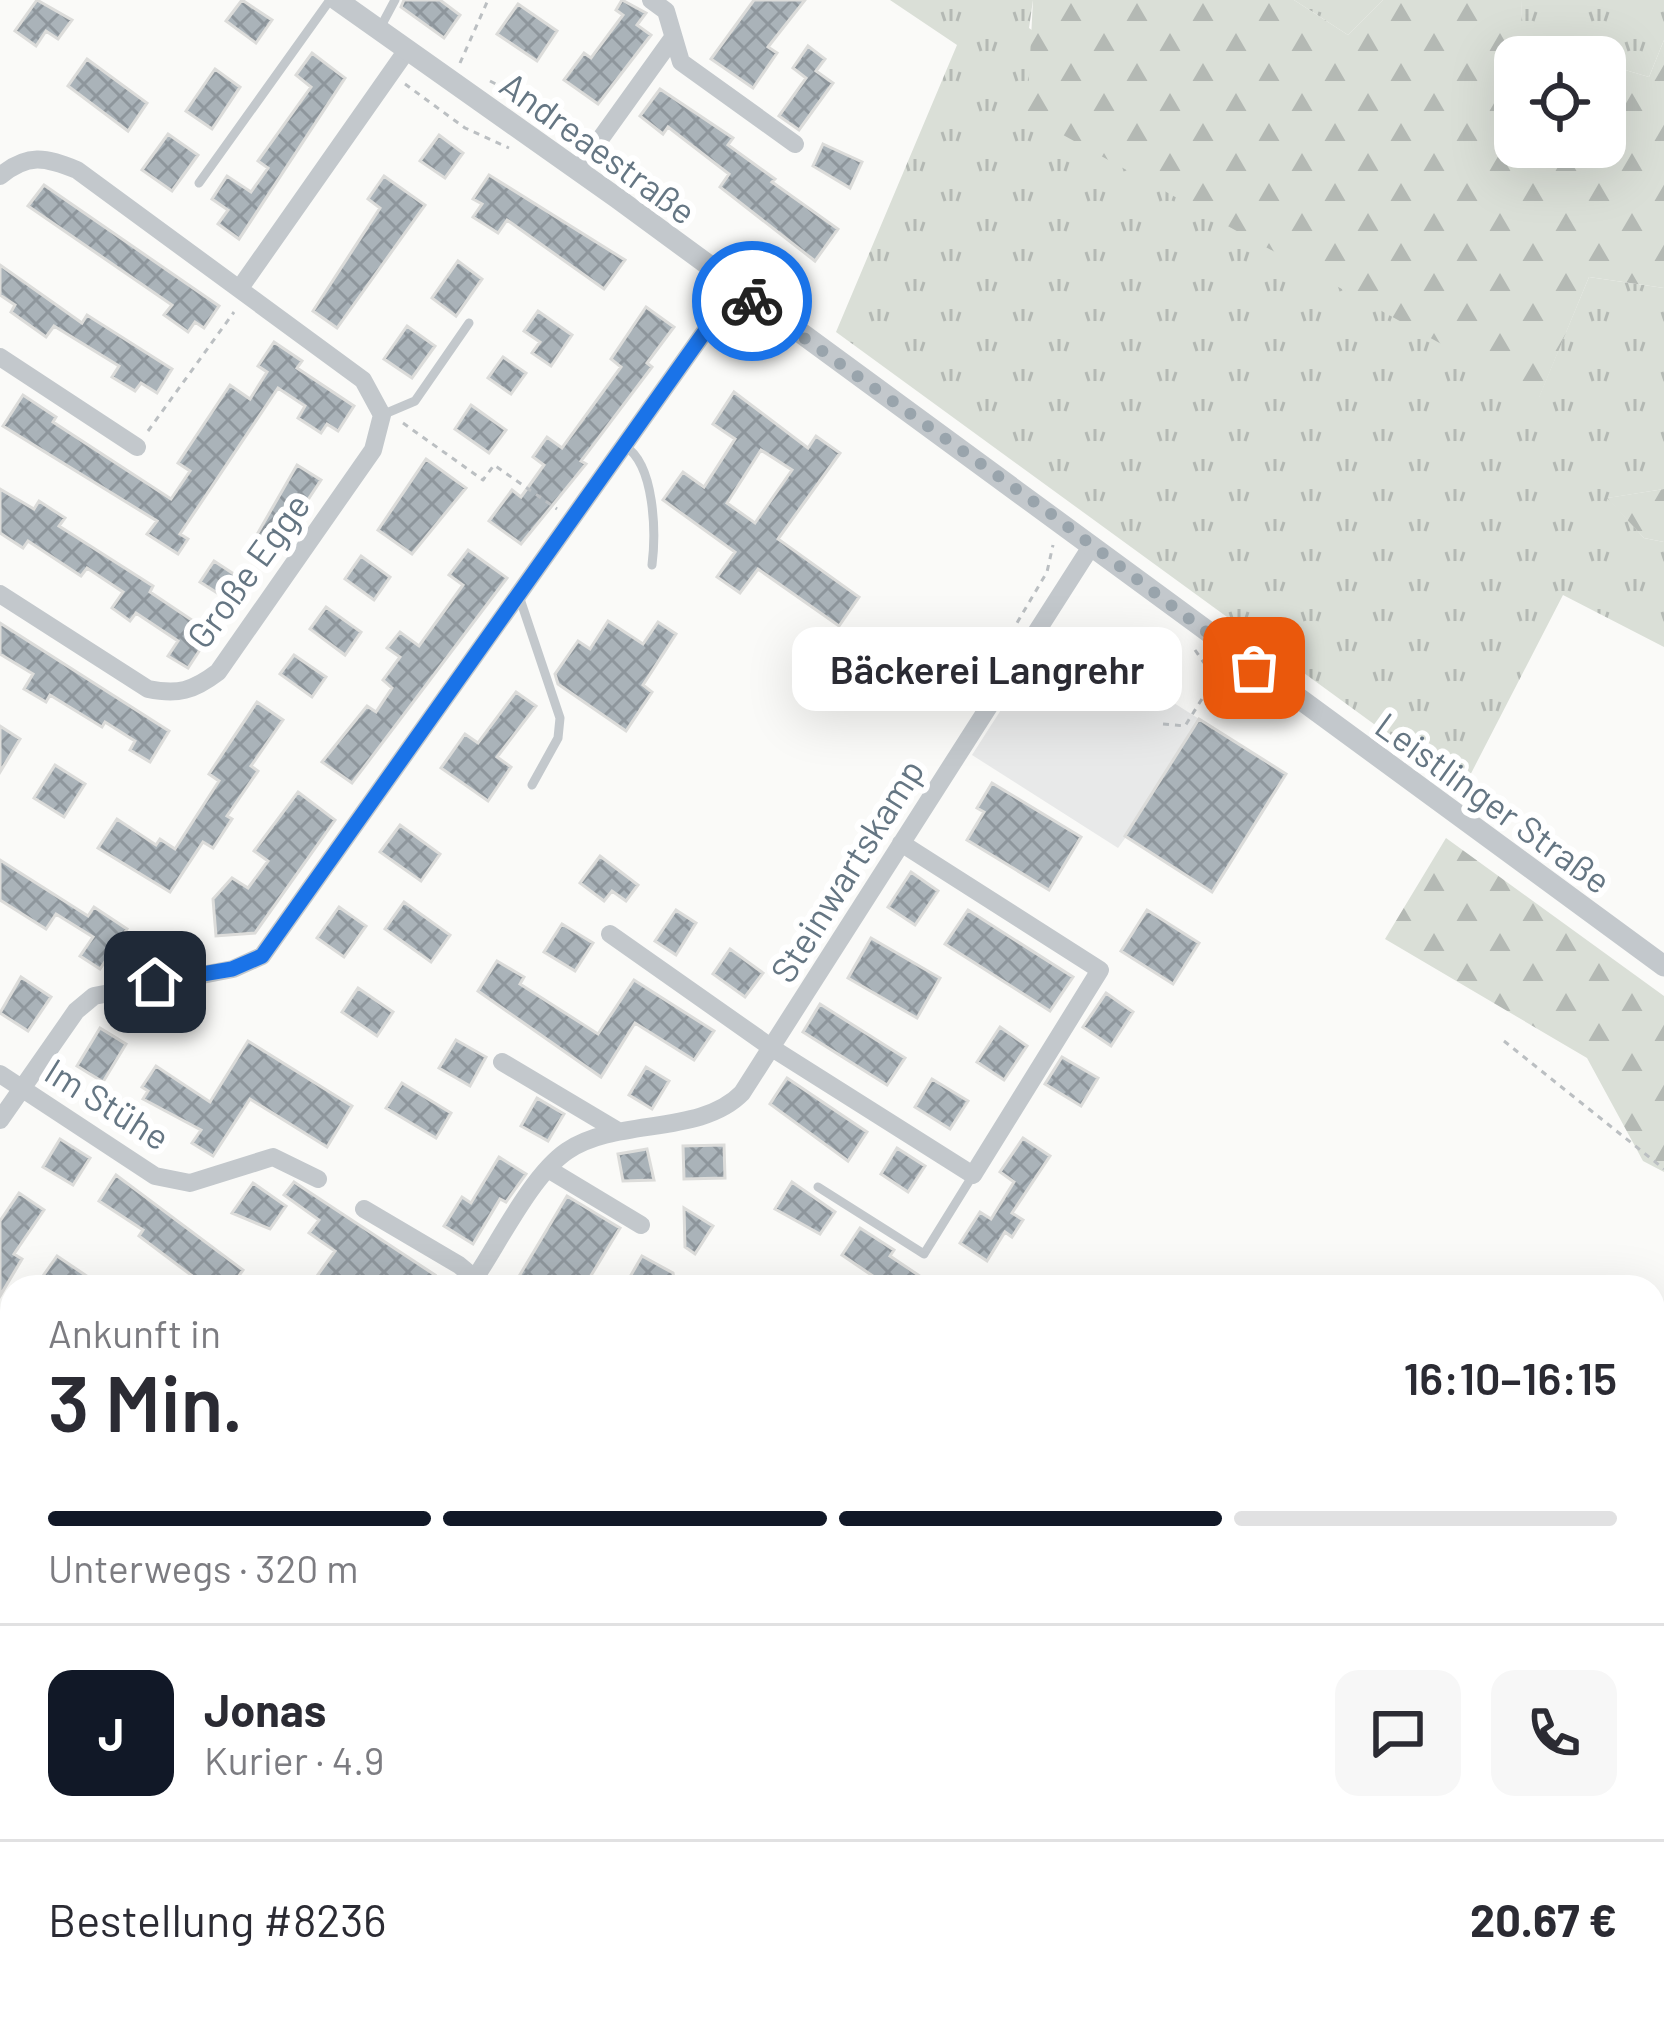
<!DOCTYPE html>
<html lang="de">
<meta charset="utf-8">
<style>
body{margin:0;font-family:Barlow,sans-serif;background:#f7f7f7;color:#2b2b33;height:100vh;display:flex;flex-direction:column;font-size:45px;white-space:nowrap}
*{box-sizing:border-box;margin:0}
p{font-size:39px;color:#7c7c81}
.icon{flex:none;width:66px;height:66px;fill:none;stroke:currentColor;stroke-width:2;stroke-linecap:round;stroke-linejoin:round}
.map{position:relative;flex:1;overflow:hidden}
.panel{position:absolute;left:0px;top:1275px;width:1665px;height:747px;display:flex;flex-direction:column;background:#fff;border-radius:36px 36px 0 0;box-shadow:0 12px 48px #0002}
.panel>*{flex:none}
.fabs{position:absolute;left:1494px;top:36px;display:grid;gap:24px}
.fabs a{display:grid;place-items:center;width:132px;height:132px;border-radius:24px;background:#fff;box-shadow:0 12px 48px #0002;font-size:60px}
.pin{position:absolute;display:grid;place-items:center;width:102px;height:102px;color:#fff;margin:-51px;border-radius:24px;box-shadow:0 6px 18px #0006}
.courier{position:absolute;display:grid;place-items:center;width:120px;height:120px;margin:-60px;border:9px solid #1a73e8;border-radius:50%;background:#fff;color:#222;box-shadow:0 3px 15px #0007}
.bubble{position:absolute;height:84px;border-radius:24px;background:#fff;box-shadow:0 12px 48px #0002;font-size:39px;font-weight:600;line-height:84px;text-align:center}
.summary em{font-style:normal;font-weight:600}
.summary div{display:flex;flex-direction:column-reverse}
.summary{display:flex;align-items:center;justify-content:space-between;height:204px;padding:0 48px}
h1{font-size:78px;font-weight:600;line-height:90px}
.bar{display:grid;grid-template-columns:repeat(4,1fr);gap:18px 12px;align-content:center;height:144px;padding:0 48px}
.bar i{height:15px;border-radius:9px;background:#e1e1e2}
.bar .on{background:#111827}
.bar p{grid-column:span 4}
.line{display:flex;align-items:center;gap:30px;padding:0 48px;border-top:3px solid #e1e1e2}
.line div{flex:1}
.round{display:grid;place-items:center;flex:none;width:126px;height:126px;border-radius:24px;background:#f7f7f7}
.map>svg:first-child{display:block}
.built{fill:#e8e9e9}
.grass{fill:url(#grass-tufts)}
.forest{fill:url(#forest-firs)}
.park{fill:#dadfd7}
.building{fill:url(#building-cross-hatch);stroke:#dcdcda;stroke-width:3;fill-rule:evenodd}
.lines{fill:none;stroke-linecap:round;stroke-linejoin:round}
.path{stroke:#bbbfc2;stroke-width:3;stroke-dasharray:6 6;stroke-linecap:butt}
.service{stroke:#c3c8cc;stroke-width:9}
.minor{stroke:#c3c8cc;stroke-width:18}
.tertiary{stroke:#c3c8cc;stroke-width:21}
.done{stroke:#99a4ac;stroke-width:12;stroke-dasharray:0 21.6}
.route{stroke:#1a73e8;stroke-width:15}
.labels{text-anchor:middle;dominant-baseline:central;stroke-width:12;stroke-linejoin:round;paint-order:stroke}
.street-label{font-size:36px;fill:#657683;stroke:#fff}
</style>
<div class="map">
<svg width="1664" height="2020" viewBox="0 0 1664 2020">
<defs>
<pattern id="grass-tufts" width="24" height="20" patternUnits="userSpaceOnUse" patternTransform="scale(3)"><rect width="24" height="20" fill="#dadfd7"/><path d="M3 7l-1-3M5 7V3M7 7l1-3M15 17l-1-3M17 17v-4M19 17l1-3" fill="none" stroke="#b4b9b4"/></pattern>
<pattern id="forest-firs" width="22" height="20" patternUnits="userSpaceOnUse" patternTransform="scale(3)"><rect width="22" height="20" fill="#dadfd7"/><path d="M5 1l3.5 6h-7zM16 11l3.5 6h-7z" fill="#b4b9b4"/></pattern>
<pattern id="building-cross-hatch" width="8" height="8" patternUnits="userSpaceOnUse" patternTransform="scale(3)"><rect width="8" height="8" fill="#aab3b9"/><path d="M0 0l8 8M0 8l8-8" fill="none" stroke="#8e969c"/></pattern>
</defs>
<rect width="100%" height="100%" fill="#fafaf8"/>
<path class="built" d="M1054 627 1286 774 1212 892 1126 837 1118 848 972 755Z"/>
<path class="grass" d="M890 0H1033L1029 28 1539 397 1589 277 1664 288V489L1608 498 1644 538 1664 542V647L1563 595 1463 789 836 332 957 45Z
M1294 0H1383L1348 35Z
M1522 0H1664V40L1649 77 1605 64V57H1580L1520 40Z"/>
<path class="forest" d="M1033 0H1294L1348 35 1383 0H1522L1521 40 1580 57H1515V147H1605V64L1649 77 1664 40V288L1589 277 1539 398 1027 115Z
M1664 489V542L1644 538 1607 498Z
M1446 838 1664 996V1172L1643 1161 1587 1058 1385 939Z
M0 1959 12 1967V2010H218L235 2020H0Z
M465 2010H692L685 2020H459Z"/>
<path class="park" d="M0 1751 12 1767V1951L0 1943Z"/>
<path class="building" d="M37 0 72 20 58 39 46 31 36 46 15 31Z
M242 0 272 20 256 43 226 21Z
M404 0H440L460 15 444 38 401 7Z
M622 0 646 13 637 25 651 35 598 104 564 80 584 53 591 58 623 15 616 10Z
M754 0H805L768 47 777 53 753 88 711 59Z
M518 4 557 31 537 61 497 34Z
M808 46 825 59 816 71 833 83 799 130 779 116 806 78 793 68Z
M312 53 345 78 239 239 218 224 228 210 212 199 227 176 251 192 268 168 258 161 311 87 296 75Z
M87 59 147 103 128 131 68 86Z
M215 69 240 87 212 129 186 111Z
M660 89 733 138 728 145 775 179 772 182 838 229 815 261 720 187 729 174 668 127 663 134 640 116Z
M168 134 198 155 172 191 142 170Z
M439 135 463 153 445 178 420 161Z
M823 144 862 162 850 188 813 166Z
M489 175 625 260 604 289 507 220 498 233 473 217 482 204 473 199Z
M384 176 425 205 337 328 313 311 380 208 368 199Z
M44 185 219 306 204 328 195 322 188 332 164 315 172 305 28 206Z
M458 261 482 279 456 316 432 298Z
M0 265 82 323 87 315 172 369 157 393 141 383 135 391 112 377 119 366 54 326 46 337 11 312 15 305 0 295Z
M646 307 674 327 647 363 652 367 581 461 586 464 521 544 489 521 512 490 521 497 544 465 533 457 547 437 562 448 621 367 611 359Z
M538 311 572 335 551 366 532 353 540 342 524 331Z
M407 326 435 346 412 378 384 359Z
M274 342 302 361 297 368 354 406 338 431 327 424 321 433 298 418 305 406 278 388 180 534 188 539 178 554 147 534 157 521 3 426 23 395 56 417 53 422 171 499 190 471 178 463 230 385 250 399 267 372 258 366Z
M503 357 526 373 511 394 488 378Z
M734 392 808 448 816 436 840 453 778 539 859 597 839 626 758 569 740 593 717 577 735 552 663 500 683 472 704 487 735 439 713 424ZM761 450 792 470 755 523 727 503Z
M471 405 506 430 489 453 455 429Z
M426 459 466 488 412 554 378 530Z
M297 465 321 480 270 557 251 545Z
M0 489 34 509 39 501 65 518 59 526 153 586 150 592 211 633 188 668 168 656 178 641 136 613 130 621 112 608 123 592 87 568 81 576 28 541 23 548 0 533Z
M468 550 507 578 352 783 322 762 367 706 376 712 392 688 383 680 400 657 387 648 400 632 419 646 463 585 449 575Z
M361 556 390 577 374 600 345 579Z
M214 561 252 586 228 622 212 611 222 596 200 582Z
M326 607 361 632 345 655 310 629Z
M608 621 643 644 658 622 676 634 643 685 652 692 626 731 558 684 555 674 578 641 590 649Z
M0 623 169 731 150 762 130 750 135 741 105 722 102 727 50 695 46 702 24 689 33 674 0 654Z
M294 655 326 677 312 697 280 674Z
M516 692 536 706 497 757 511 767 488 801 441 768 465 734 478 743Z
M257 702 283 720 251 766 258 771 227 816 232 819 213 848 203 842 170 892 98 848 117 819 156 845 160 839 175 849 219 781 209 774Z
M1199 719 1286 774 1212 892 1125 836Z
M0 726 20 739 0 772Z
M55 765 85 784 64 817 34 798Z
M992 783 1081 837 1049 890 967 840 984 812 977 808Z
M298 792 335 820 255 933 216 936 213 899 232 878 248 888 268 861 254 851Z
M400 825 440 854 421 881 380 852Z
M600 856 638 885 626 901 612 891 604 901 580 883Z
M0 860 88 916 94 907 127 929 100 969 80 956 93 937 56 914 46 929 0 900Z
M911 872 938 891 915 925 888 907Z
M404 902 450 935 431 962 385 929Z
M339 907 366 926 344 957 317 938Z
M676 910 696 923 676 955 655 941Z
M968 910 1073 977 1050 1011 945 944Z
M1147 910 1199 943 1173 984 1121 951Z
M562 924 593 943 575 971 544 952Z
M871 938 940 978 917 1018 848 978Z
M730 949 763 973 745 997 713 974Z
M497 961 524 977 520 984 598 1034 634 980 714 1031 694 1060 635 1023 601 1077 478 991Z
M21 977 51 997 28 1031 0 1013Z
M358 988 393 1012 377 1036 342 1012Z
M1106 993 1133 1012 1111 1046 1083 1027Z
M820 1004 905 1058 887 1085 803 1032Z
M1000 1027 1027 1046 1004 1080 977 1062Z
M100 1028 126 1044 103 1082 77 1066Z
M456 1040 486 1057 470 1086 439 1068Z
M248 1041 352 1106 327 1147 250 1099 213 1156 192 1143 201 1130 143 1099 148 1091 142 1087 156 1066 210 1102Z
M1062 1057 1098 1078 1081 1106 1045 1084Z
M646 1067 669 1081 652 1109 629 1095Z
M787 1078 867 1132 848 1161 770 1104Z
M932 1079 968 1101 950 1129 915 1107Z
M402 1083 451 1113 436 1138 386 1108Z
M537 1098 564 1114 548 1141 521 1126Z
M1023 1138 1050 1156 1012 1213 1023 1220 1012 1237 1005 1232 987 1261 960 1243 980 1212 991 1219 1014 1182 1000 1172Z
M60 1139 90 1158 73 1185 43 1167Z
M724 1145 725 1178 684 1179 683 1146Z
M897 1148 925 1166 908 1192 881 1174Z
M647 1149 654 1180 623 1181 618 1154Z
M499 1157 526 1174 506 1202 500 1199 473 1244 444 1226 462 1197 471 1203Z
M116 1175 243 1270 231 1287H207L139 1236 143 1230 99 1201Z
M294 1182 435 1275 427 1287H309L335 1251 309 1233 319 1220 284 1195Z
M792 1182 835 1212 820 1234 775 1209Z
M253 1183 286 1206 270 1229 232 1213Z
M19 1193 44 1210 14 1254 22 1259 0 1296V1221Z
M567 1196 620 1228 584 1287H533L518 1278Z
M684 1208 713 1226 695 1254 685 1247Z
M860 1228 894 1250 890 1256 936 1287H889L842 1255Z
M57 1256 103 1287H58L43 1276Z
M642 1256 673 1273 676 1287H636L627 1282Z"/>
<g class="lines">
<path class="path" d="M460 63 488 0
M490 81 582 129
M405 84 465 128 509 148
M403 423 483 480 494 465 557 509
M148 431 234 312
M1011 633 1047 572 1053 545
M1195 650 1214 677
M1163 724 1185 726 1215 678 1258 694
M1504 1041 1664 1169
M0 1786 12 1779
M0 2012 13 2020
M97 2020 100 2010"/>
<path class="service" d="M379 30 395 0
M199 183 330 0
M382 415 415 401 469 323
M625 446C655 465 656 533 652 565
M519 596 560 718 558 738 532 785
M818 1187 924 1254 973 1175"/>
<path class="minor" d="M651 0 666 11 681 62 795 144
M578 170 672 39
M0 176C28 153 45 157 77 170L363 380 382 415 373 450 218 672C193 691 178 695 148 689L0 594
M240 288 407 50
M0 357 137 447
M610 934 772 1048 973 1175 1100 970 901 843
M502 1062 618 1131
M0 1074 155 1176 190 1183 273 1157 318 1179
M0 1120 76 1011 94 996 233 969 262 956 735 289
M548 1169 641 1225
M364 1209 459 1265 485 1287
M469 1287C496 1249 530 1176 567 1151 617 1117 700 1136 742 1093L1092 545
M0 1324 12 1333
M0 1447 12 1430"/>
<path class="tertiary" d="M337 0 617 198 1664 966"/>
</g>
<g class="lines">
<path class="done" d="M752 301 1047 511 1254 668"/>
<path class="route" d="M155 982 232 969 262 956 735 289 752 301"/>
</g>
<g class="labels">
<g class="street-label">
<text transform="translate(599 147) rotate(36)">Andreaestraße</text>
<text transform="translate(247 570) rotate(-54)">Große Egge</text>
<text transform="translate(1494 802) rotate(36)">Leistlinger Straße</text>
<text transform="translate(846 870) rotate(-58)">Steinwartskamp</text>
<text transform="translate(108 1103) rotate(32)">Im Stühe</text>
</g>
</g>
</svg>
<div class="fabs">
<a><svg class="icon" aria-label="locate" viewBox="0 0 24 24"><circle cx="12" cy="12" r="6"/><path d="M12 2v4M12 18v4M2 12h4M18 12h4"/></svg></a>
</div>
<div class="pin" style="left:1254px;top:668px;background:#ea580c"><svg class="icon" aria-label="bag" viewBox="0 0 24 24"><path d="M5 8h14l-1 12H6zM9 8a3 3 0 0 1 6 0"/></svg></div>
<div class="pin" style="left:155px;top:982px;background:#1f2937"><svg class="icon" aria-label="home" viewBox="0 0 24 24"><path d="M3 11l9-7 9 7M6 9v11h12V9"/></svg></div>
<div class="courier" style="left:752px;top:301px"><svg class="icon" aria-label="bike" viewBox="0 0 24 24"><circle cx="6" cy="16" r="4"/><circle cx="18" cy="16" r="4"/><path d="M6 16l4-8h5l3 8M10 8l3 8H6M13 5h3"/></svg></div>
<div class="bubble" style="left:792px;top:627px;width:390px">Bäckerei Langrehr</div>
<section class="panel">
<div class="summary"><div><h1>3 Min.</h1><p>Ankunft in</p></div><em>16:10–16:15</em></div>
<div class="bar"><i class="on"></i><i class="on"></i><i class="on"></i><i></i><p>Unterwegs · 320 m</p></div>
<div class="line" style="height:216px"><b class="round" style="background:#111827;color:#fff">J</b><div><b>Jonas</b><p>Kurier · 4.9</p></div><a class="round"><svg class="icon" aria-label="chat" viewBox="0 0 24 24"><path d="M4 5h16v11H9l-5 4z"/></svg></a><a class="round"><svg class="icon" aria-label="phone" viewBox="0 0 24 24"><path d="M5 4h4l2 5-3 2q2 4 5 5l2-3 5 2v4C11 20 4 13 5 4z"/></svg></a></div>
<div class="line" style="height:156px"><div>Bestellung #8236</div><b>20.67 €</b></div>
</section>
</div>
